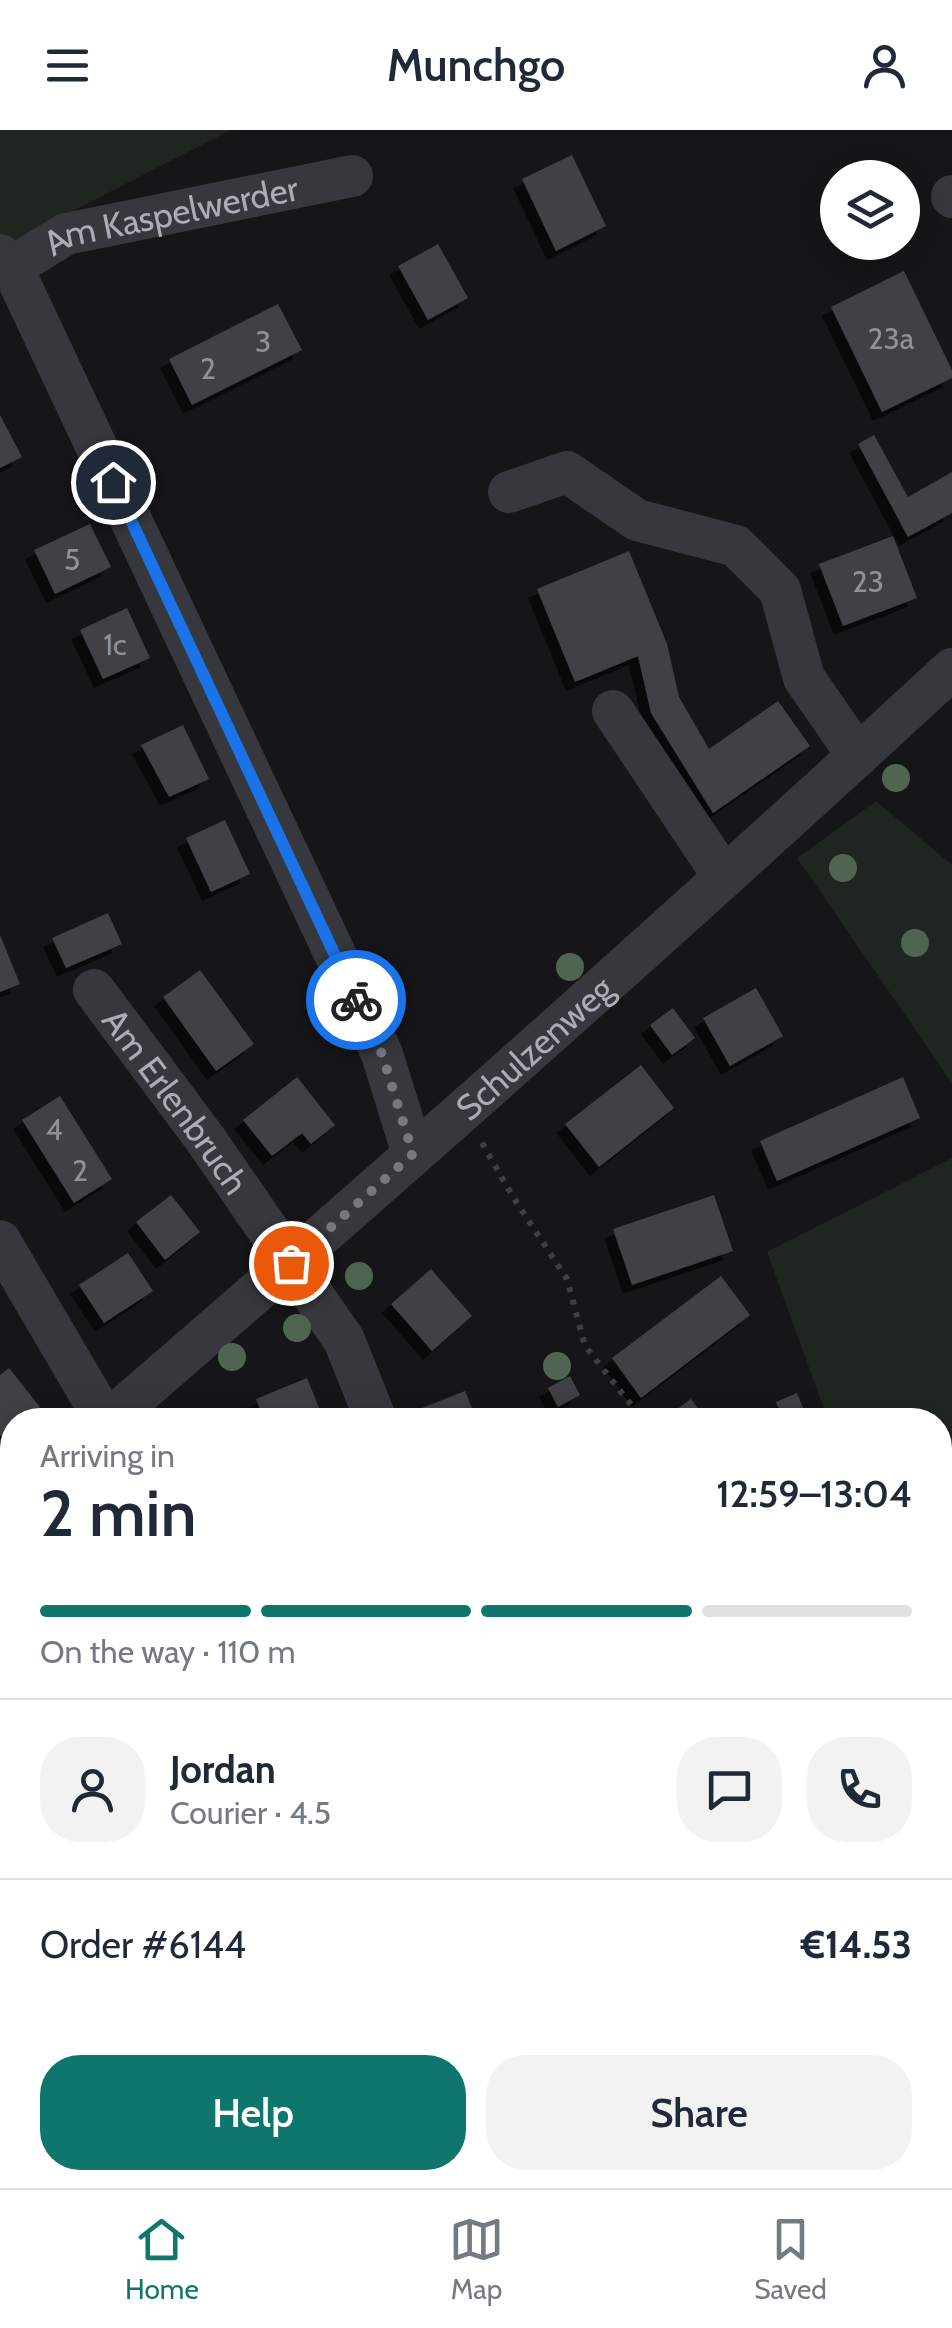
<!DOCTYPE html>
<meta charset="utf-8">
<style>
body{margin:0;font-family:Cabin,sans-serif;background:#f2f2f3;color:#1f2937;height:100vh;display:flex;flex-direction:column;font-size:38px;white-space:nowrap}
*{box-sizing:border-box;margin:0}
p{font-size:32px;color:#747a83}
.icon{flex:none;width:55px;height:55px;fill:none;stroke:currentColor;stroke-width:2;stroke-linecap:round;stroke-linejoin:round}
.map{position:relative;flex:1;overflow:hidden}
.side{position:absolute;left:0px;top:1278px;width:952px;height:782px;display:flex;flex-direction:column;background:#fff;border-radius:40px 40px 0 0;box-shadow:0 5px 25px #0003}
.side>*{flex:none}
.fabs{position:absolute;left:820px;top:30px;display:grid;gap:20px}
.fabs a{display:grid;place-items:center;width:100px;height:100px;border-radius:50%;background:#fff;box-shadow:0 5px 25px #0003;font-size:50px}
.pin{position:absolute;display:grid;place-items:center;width:85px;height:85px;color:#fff;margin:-42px;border:5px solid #fff;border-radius:50%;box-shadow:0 2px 10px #0007}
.courier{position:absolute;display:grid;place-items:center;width:100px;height:100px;margin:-50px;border:8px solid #1a73e8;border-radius:50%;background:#fff;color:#222;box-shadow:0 2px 12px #0007}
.summary em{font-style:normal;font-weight:600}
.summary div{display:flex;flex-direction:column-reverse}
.summary{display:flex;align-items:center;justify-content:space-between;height:170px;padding:0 40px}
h1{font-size:65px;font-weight:600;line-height:75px}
.bar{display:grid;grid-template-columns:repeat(4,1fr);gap:15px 10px;align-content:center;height:120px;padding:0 40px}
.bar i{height:12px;border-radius:8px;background:#e0e1e3}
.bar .active{background:#0f766e}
.bar p{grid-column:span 4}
.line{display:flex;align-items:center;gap:25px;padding:0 40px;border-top:2px solid #e0e1e3}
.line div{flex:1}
.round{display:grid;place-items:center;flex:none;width:105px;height:105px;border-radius:40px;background:#f2f2f3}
.cta{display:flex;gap:20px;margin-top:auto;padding:20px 40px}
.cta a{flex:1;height:115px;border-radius:40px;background:#0f766e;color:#fff;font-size:40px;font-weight:600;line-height:115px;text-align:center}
.cta a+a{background:#f2f2f3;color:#1f2937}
header{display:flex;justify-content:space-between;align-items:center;height:130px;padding:0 40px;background:#fff;font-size:45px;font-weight:600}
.tabs{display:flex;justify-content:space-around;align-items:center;height:140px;border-top:2px solid #e0e1e3;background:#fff;font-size:28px;color:#747a83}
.tabs a{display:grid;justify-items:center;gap:5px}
.tabs .active{color:#0f766e}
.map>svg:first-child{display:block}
.built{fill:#222225}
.green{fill:#1e261f}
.building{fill:#404145;filter:url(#shadow)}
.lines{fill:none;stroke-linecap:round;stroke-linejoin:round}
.path{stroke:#3d3f44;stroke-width:6;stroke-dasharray:5 8;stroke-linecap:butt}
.minor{stroke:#37383d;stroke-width:42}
.rail-casing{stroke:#4a4c52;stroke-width:11}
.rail{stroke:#111113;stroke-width:8;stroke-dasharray:22;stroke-linecap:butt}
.tree{fill:#506452}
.done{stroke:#757880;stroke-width:10;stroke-dasharray:0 18}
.route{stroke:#1a73e8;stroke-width:12}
.labels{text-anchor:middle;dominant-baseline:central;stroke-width:8;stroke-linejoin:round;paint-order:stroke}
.number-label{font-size:30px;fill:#8e929b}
.street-label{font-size:35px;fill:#a8adb8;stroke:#111113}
</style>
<header><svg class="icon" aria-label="menu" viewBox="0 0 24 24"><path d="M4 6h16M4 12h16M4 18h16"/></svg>Munchgo<svg class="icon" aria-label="person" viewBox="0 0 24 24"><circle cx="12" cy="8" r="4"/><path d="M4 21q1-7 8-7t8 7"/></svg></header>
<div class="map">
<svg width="952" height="2058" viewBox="0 0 952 2058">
<defs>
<filter id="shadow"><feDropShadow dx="-9" dy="9" stdDeviation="0" flood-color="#0009"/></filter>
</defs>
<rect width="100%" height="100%" fill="#161618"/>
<path class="built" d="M0 1926 12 1932V2045L0 2039Z
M18 2048H287L317 2058H41Z"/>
<path class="green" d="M0 0H231L0 118Z
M876 671 952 735V953L797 728Z
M952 1028V1630L940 1597V1290H828L767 1122Z
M423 2048H663L668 2058H395Z"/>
<path class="building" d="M572 25 606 96 556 121 522 49Z
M438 114 468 168 428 190 398 136Z
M904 141 952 240V248L882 282 831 177Z
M278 174 302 220 192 275 169 229Z
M0 285 22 327 0 338Z
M874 305 908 367 952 342V383L908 407 858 314Z
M90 394 111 437 55 464 34 420Z
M893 406 917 468 843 496 819 434Z
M629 421 667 514 679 567 709 619 778 571 810 616 713 683 651 583 638 526 575 552 537 459Z
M127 478 150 528 103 549 80 500Z
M183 595 209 649 169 667 141 615Z
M225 690 250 744 211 762 186 708Z
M108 783 122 814 66 838 52 808Z
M0 805 20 854 0 862Z
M200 840 254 914 216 941 163 867Z
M756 858 783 906 730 936 703 888Z
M673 878 695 908 672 925 650 895Z
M641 935 674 978 599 1037 565 994Z
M297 947 335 995 311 1014 302 1003 272 1026 243 990Z
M903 947 920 988 777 1051 760 1011Z
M60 966 112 1049 74 1073 22 990Z
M171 1065 200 1102 165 1130 136 1092Z
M714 1065 733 1121 632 1155 613 1099Z
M128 1123 153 1161 104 1193 79 1155Z
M431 1139 472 1186 432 1221 391 1174Z
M721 1146 750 1185 641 1268 612 1228Z
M9 1238 40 1277 24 1290H12V1299L2 1307 0 1305V1245Z
M570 1246 580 1265 558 1277 548 1258Z
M307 1248 324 1290H264L256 1269Z
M465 1261 477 1290H427L422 1278Z
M797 1263 808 1290H783L776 1272Z
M691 1269 707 1290H662Z
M12 1461V1615L0 1599V1471Z"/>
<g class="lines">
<path class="path" d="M482 1013 513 1067 567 1149 585 1216 643 1290
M326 2048 349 2058
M367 2058 390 2048"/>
<g class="minor">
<path d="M952 66V67"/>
<path d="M0 125 12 137 382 924 413 1024"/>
<path id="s1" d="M12 137 66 104 352 46"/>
<path d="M509 362 567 342 637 390 736 416 780 460 804 548 858 626"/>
<path d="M613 581 724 747"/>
<path id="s2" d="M94 860 206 1010 344 1210 376 1290"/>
<path d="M0 1111 105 1290"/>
<path id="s3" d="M109 1290C394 1044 676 794 952 539"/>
<path d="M0 1387 12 1376"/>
<path d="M680 2048 684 2058"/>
</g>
<g class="rail-casing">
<path id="rail" d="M0 1974 12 1979
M0 1998 12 2003
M123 2048 149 2058
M181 2048 207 2058"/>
</g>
<use href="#rail" class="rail"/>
</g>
<g class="tree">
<circle cx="896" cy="648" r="14"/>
<circle cx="843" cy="738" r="14"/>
<circle cx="915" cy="813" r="14"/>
<circle cx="570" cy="837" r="14"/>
<circle cx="359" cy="1146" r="14"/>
<circle cx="297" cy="1198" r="14"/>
<circle cx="232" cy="1227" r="14"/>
<circle cx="557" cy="1236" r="14"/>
</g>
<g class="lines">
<path class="done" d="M291 1133 413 1024 382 924 356 870"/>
<path class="route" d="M113 352 356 870"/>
</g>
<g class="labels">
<g class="number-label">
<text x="891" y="208">23a</text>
<text x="263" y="211">3</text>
<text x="208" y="238">2</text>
<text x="72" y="429">5</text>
<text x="868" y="451">23</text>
<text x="115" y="514">1c</text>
<text x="54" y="999">4</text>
<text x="80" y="1040">2</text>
</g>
<g class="street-label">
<text stroke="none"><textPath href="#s1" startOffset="170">Am Kaspelwerder</textPath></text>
<text stroke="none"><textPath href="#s3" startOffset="565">Schulzenweg</textPath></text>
<text stroke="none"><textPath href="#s2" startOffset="138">Am Erlenbruch</textPath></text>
</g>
</g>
</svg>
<div class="fabs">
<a><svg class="icon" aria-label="layers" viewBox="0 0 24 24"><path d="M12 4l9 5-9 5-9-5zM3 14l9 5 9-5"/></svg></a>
</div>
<div class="pin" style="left:291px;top:1133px;background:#ea580c"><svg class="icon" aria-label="bag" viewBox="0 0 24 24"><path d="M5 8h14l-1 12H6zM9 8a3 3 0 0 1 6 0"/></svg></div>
<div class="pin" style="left:113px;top:352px;background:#1f2937"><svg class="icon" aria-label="home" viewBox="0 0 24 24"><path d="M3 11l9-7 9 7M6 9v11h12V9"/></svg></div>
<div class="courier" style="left:356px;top:870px"><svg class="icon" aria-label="bike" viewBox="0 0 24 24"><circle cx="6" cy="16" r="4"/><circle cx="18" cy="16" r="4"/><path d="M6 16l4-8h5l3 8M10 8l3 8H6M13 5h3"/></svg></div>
<section class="side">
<div class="summary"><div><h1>2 min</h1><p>Arriving in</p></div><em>12:59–13:04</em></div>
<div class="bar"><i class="active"></i><i class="active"></i><i class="active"></i><i></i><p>On the way · 110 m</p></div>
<div class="line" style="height:180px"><a class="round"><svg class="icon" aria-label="person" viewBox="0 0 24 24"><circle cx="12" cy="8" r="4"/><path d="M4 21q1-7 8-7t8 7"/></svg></a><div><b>Jordan</b><p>Courier · 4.5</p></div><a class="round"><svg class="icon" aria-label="chat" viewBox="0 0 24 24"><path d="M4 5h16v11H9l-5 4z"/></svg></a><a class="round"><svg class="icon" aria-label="phone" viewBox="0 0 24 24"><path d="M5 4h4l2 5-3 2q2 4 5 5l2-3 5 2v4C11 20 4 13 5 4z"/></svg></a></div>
<div class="line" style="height:130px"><div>Order #6144</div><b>€14.53</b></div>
<div class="cta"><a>Help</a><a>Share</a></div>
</section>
</div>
<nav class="tabs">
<a class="active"><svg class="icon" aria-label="home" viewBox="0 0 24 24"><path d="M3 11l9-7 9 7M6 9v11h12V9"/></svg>Home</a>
<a><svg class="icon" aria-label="map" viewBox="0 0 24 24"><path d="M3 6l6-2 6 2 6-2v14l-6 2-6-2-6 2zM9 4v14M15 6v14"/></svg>Map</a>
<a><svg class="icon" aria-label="saved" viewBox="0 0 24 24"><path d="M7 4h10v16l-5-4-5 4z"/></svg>Saved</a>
</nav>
